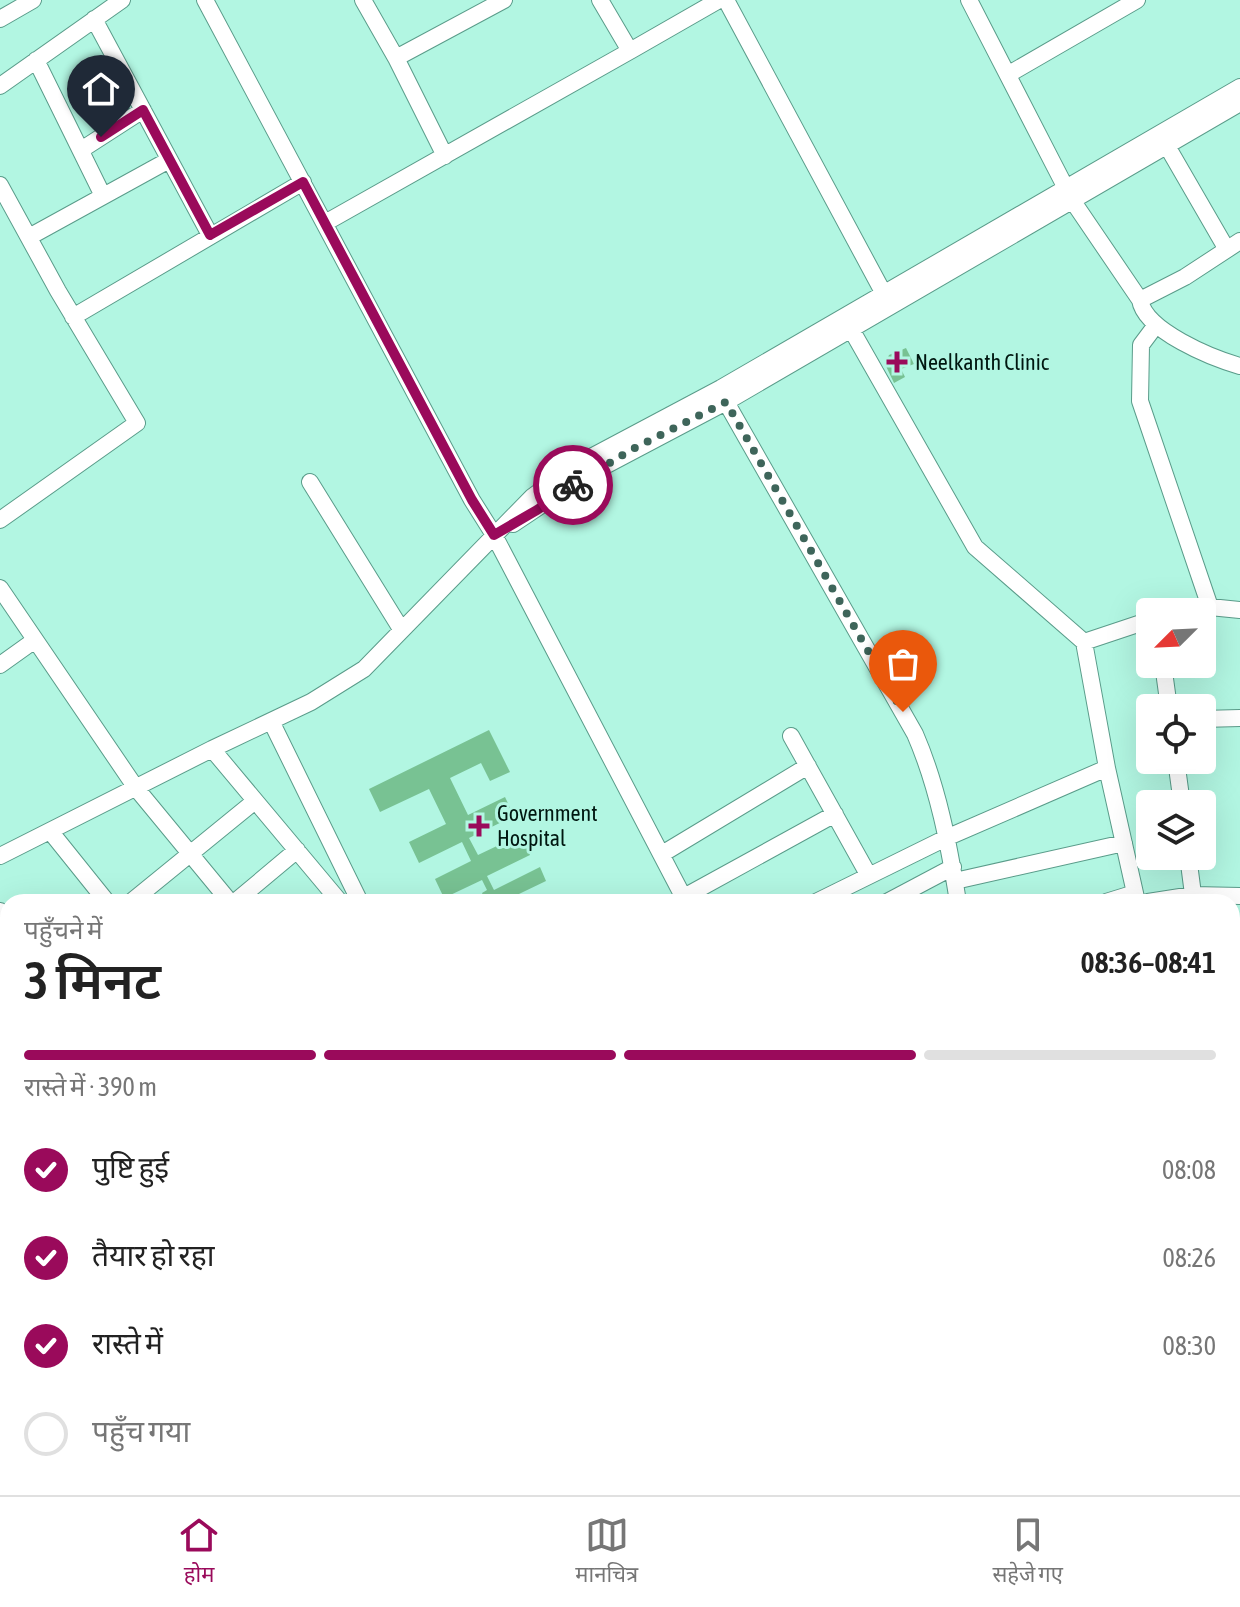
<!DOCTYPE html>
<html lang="hi">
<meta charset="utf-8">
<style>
body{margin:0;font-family:"Asap Condensed","Noto Sans Devanagari",sans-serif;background:#f6f6f6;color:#222;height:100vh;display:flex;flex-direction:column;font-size:30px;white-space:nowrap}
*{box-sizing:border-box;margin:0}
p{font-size:26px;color:#767676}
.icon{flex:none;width:44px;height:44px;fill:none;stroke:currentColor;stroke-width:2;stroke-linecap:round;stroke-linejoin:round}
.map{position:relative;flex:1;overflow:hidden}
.drawer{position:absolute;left:0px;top:894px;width:1240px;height:602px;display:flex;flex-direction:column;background:#fff;border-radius:24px 24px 0 0;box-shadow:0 8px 32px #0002}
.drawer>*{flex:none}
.needle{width:52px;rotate:246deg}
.controls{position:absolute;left:1136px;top:598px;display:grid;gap:16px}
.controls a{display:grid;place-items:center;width:80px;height:80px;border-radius:8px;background:#fff;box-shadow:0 8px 32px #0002;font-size:40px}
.pin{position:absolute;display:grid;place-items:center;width:68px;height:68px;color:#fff;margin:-82px -34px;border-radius:50% 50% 50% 0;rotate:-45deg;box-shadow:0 0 8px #0007}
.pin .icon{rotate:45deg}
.courier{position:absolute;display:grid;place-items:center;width:80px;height:80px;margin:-40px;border:6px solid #9a0a5b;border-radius:50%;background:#fff;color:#222;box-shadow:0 2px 10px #0007}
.head em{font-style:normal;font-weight:600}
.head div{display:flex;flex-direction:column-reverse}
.head{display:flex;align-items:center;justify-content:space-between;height:136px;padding:0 24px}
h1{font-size:52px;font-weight:600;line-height:60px}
.bar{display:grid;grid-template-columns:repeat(4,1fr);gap:12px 8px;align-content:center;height:96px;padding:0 24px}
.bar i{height:10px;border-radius:6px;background:#e0e0e0}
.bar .selected{background:#9a0a5b}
.bar p{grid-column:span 4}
ol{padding:0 24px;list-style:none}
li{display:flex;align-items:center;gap:24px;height:88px}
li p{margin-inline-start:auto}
li .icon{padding:8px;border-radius:50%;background:#9a0a5b;color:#fff;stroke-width:4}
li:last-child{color:#767676}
li i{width:44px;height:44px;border:4px solid #e0e0e0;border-radius:50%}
.dock{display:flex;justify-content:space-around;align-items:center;height:112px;border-top:2px solid #e0e0e0;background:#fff;font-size:22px;color:#767676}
.dock a{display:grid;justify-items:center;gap:4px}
.dock .selected{color:#9a0a5b}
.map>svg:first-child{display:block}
.water{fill:#7bcbf8}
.building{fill:#78c293}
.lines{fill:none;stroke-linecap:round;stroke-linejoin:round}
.minor-casing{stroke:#5a9c8a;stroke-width:18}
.minor{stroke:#fff;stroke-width:16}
.done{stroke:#3e655a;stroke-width:8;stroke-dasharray:0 14.4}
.route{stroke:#9a0a5b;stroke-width:10}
.poi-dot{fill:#9a0a5b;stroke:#b2f6e2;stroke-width:3}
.labels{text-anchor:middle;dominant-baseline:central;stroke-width:6;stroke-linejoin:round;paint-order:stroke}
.poi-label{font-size:22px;fill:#001710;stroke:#b2f6e2;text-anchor:start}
</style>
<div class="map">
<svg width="1240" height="1495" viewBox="0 0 1240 1495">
<rect width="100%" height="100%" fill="#b2f6e2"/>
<path class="water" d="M1240 1306V1495H1211L1214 1488H1232V1310Z"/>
<path class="building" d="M906 348 914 364 901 369 905 377 894 383 885 364 889 355Z
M489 730 510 772 490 781 481 763 450 778 468 815 505 797 514 816 469 838 478 855 520 835 530 855 487 876 494 890 540 867 546 881 502 902H486L482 893 487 890 482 880 444 898 435 879 471 861 462 842 419 863 409 842 446 824 429 789 380 812 369 789Z
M151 891 159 902H137Z
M8 952V990L0 979V958Z"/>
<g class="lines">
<g class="minor-casing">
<path id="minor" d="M205 0 472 500 494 535 686 902
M363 0 396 58 445 156
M726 0 884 294
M969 0 1072 200 1140 300C1145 331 1212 358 1240 366
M0 19 33 0
M94 19 210 235
M630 51 719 0
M396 58 504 0
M36 60 103 196
M1009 74 1137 0
M0 86 122 0
M1167 146 1226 248
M81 150 143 110
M0 185 58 291 137 423 0 520
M325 223 630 51 600 0
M29 237 169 160
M1140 300 1185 277 1240 241
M73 317 303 182
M1156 325 1141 345 1140 401 1210 607 1240 610
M851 329 975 547 1084 642 1107 768
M726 402 915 734C938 787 949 845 958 902
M310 482 401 629
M513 524 582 478 726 402 1240 103
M0 588 136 788 230 902
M1187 612 1210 607
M1084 642 1150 620
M1163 664 1169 708
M0 665 35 640
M1202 719 1240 718
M271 721 360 902
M791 736 869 876
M212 749 340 902
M1176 760 1182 804
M50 831 107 902
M662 854 808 766
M0 856 212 749 311 702 364 669 532 497 576 465 721 388 1240 87
M1188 856 1194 902
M955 881 1124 843
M684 897 835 814
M131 902 255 801
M235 902 297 850
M816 902 946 838 1107 768 1137 902
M887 902 953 867
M1106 902 1135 893
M1148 902 1193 895 1240 896
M0 911 8 920
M0 985 8 995
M0 1093 8 1086
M0 1116 8 1125
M1232 1138 1240 1135
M0 1175 8 1169
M0 1189 8 1198
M0 1301 8 1295
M0 1332 8 1342
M0 1434 8 1428
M0 1444 8 1455
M141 1488 147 1495
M254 1488 260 1495
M322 1488 327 1495
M430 1488 435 1495
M607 1488 612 1495
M731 1488 737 1495
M1048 1488 1049 1495
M20 1495 31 1488
M214 1495 224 1488
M396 1495 406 1488
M527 1495 535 1488
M674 1495 682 1488
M827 1495 838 1488
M1016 1495 1036 1488"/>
</g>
<use href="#minor" class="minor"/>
</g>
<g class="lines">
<path class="done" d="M573 485 631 450 726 402 903 712"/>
<path class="route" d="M101 137 143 110 210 235 303 182 472 500 494 535 537 510 573 485"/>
</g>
<g class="poi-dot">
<path d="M893 350h8v8h8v8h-8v8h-8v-8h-8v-8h8z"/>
<path d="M475 814h8v8h8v8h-8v8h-8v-8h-8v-8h8z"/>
</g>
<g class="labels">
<g class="poi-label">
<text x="915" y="362">Neelkanth Clinic</text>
<text x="497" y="813">Government<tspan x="497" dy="25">Hospital</tspan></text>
</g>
</g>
</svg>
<div class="controls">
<a><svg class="needle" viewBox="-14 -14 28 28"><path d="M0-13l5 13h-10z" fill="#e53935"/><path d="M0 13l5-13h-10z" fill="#767676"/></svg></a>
<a><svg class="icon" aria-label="locate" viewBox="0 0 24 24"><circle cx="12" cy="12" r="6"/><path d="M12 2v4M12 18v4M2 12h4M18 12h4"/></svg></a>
<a><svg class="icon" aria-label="layers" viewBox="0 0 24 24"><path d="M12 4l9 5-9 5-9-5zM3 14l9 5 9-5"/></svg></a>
</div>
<div class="pin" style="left:903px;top:712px;background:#ea580c"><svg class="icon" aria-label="bag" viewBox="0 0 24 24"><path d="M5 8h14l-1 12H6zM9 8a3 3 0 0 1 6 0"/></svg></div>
<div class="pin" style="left:101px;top:137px;background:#1f2937"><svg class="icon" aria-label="home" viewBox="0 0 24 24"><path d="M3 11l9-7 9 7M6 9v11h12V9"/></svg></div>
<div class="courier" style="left:573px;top:485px"><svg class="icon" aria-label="bike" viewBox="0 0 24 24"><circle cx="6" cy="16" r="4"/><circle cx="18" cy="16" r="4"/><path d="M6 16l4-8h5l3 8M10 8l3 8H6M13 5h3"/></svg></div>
<section class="drawer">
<div class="head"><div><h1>3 मिनट</h1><p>पहुँचने में</p></div><em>08:36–08:41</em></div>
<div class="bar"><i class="selected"></i><i class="selected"></i><i class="selected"></i><i></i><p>रास्ते में · 390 m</p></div>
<ol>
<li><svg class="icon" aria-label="check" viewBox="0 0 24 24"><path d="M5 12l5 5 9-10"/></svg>पुष्टि हुई<p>08:08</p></li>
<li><svg class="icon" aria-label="check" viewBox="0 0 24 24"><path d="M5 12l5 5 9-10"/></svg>तैयार हो रहा<p>08:26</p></li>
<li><svg class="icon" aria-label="check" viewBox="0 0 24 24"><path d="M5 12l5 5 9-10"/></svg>रास्ते में<p>08:30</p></li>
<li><i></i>पहुँच गया</li>
</ol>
</section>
</div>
<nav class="dock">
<a class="selected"><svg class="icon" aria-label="home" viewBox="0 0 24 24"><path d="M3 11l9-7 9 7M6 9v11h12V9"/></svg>होम</a>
<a><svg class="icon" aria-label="map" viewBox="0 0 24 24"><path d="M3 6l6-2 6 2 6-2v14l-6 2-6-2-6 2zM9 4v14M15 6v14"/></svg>मानचित्र</a>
<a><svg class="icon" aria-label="saved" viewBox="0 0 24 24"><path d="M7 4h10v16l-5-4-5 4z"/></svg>सहेजे गए</a>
</nav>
